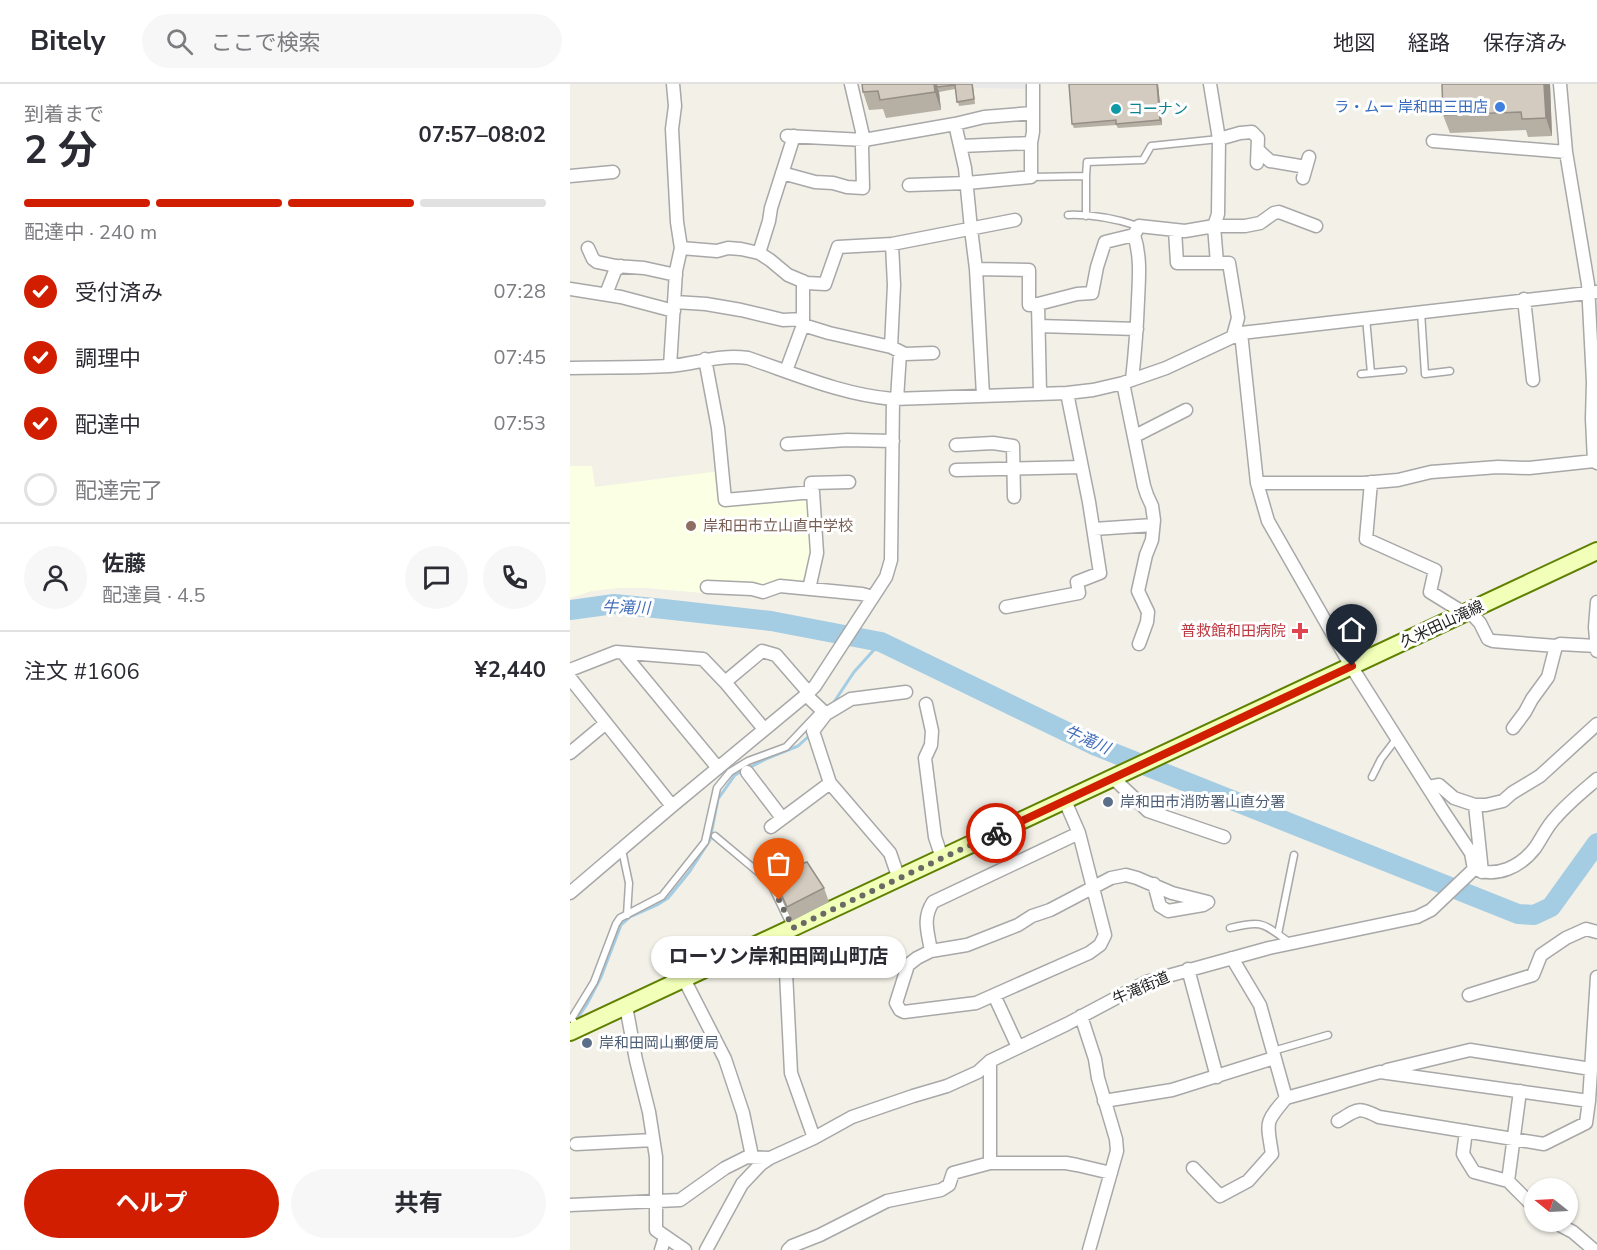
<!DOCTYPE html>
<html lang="ja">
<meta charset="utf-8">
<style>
body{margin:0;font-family:"Nunito Sans","Noto Sans JP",sans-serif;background:#f7f7f7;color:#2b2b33;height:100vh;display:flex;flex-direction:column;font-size:22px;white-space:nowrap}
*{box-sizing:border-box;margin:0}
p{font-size:20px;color:#7c7c81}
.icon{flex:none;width:33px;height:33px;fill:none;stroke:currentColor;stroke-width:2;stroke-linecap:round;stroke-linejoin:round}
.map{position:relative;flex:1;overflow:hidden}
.drawer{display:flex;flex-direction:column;background:#fff;width:570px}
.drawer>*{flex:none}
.needle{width:39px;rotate:288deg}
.buttons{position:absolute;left:954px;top:1094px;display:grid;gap:12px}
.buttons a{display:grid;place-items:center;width:54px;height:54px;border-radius:50%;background:#fff;box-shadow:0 2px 4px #0004;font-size:30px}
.pin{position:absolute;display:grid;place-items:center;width:51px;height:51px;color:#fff;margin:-62px -26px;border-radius:50% 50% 50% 0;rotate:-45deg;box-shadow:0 0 6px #0007}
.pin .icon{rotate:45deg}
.courier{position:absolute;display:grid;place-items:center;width:60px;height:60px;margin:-30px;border:4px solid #d21e00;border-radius:50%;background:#fff;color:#222;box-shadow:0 2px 8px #0007}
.bubble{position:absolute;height:42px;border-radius:21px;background:#fff;box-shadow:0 2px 4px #0004;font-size:20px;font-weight:700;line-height:42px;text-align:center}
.overview em{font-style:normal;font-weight:700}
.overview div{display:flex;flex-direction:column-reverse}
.overview{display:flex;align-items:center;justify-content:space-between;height:102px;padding:0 24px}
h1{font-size:39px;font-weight:700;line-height:45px}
.bar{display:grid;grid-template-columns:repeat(4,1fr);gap:9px 6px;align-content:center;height:72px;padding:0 24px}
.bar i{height:8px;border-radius:4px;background:#e1e1e2}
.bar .on{background:#d21e00}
.bar p{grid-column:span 4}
.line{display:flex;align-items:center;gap:15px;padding:0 24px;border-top:2px solid #e1e1e2}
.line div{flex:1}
.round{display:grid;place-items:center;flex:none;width:63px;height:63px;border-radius:32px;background:#f7f7f7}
ol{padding:0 24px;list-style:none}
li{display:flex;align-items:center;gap:18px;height:66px}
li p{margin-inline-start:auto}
li .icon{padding:6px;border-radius:50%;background:#d21e00;color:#fff;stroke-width:4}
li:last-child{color:#7c7c81}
li i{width:33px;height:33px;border:3px solid #e1e1e2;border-radius:50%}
.action{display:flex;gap:12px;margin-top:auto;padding:12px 24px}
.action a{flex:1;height:69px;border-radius:36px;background:#d21e00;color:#fff;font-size:24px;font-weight:700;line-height:69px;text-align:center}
.action a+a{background:#f7f7f7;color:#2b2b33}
header{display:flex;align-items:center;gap:36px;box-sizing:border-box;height:84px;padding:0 30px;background:#fff;border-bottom:2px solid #e1e1e2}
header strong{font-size:28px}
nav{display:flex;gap:33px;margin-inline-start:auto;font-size:21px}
.search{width:420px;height:54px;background:#f7f7f7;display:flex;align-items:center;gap:15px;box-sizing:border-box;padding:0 21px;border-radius:33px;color:#7c7c81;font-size:22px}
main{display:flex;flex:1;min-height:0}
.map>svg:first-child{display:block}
.education{fill:#fbffe3}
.parking{fill:#e9e9e9}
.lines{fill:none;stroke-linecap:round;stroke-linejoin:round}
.stream{stroke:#a4cce3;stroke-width:3}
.river{stroke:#a4cce3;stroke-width:20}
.lane-casing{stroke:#a8a8a8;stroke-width:9}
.street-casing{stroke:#a8a8a8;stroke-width:15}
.secondary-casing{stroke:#608000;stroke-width:20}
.lane{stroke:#fff;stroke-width:6}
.street{stroke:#fff;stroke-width:12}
.secondary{stroke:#f1ffb8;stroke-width:16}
.wall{fill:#b5afa4}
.shaded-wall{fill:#948e86}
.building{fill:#d3cbbf;stroke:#948e86;stroke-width:1.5}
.done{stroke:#6a6966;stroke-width:6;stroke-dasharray:0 10.8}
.route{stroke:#d21e00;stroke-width:8}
.shop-dot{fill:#3f7fe0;stroke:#fff;stroke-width:2}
.culture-dot{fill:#0f9aa8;stroke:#fff;stroke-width:2}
.education-dot{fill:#8d6e63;stroke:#fff;stroke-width:2}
.health-dot{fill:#e0444e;stroke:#fff;stroke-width:2}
.service-dot{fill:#5c6f8a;stroke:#fff;stroke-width:2}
.labels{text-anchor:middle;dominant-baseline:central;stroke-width:6;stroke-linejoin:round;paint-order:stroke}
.shop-label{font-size:15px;fill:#366cbe;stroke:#fff;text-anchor:end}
.culture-label{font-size:15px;fill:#0d838f;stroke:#fff;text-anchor:start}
.education-label{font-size:15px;fill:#785e54;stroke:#fff;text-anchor:start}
.street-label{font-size:15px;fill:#212121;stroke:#fff}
.health-label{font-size:15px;fill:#be3a42;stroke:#fff;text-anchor:end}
.service-label{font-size:15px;fill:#4e5e75;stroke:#fff;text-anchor:start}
.water-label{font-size:16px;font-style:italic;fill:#436ebb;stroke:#fff}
</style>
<header>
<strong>Bitely</strong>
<div class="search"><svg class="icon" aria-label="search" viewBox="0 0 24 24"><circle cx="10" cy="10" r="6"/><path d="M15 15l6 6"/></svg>ここで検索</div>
<nav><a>地図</a><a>経路</a><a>保存済み</a></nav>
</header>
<main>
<section class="drawer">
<div class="overview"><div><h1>2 分</h1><p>到着まで</p></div><em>07:57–08:02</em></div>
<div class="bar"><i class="on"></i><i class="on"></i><i class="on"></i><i></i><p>配達中 · 240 m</p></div>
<ol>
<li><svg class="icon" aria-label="check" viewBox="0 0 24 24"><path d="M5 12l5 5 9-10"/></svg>受付済み<p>07:28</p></li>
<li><svg class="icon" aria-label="check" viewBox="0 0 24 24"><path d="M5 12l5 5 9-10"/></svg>調理中<p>07:45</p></li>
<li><svg class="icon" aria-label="check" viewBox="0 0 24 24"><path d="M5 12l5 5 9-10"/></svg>配達中<p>07:53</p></li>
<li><i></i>配達完了</li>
</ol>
<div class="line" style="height:108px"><a class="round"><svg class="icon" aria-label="person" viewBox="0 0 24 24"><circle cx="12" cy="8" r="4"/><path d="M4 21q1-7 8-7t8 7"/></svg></a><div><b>佐藤</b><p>配達員 · 4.5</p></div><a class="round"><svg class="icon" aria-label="chat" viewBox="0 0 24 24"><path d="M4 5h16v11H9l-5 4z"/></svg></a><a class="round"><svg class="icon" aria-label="phone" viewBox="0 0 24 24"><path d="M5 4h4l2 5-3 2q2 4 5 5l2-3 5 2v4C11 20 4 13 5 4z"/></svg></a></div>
<div class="line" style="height:78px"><div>注文 #1606</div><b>¥2,440</b></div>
<div class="action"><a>ヘルプ</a><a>共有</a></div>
</section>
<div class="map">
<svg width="1027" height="1166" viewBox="0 0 1027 1166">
<rect width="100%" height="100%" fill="#f2f0e7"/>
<path class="education" d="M0 382H22L25 403 150 387 153 421 234 412 240 416 244 464 237 496 233 499 191 503 139 501 132 509 75 504H49L22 507 0 514Z"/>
<path class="parking" d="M404 0H459V5L405 4Z"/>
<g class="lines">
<path class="stream" d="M262 621 284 588 311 558
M0 938 7 935 17 920 31 893 51 841 60 833 87 821 98 814 120 787 140 756 148 715 165 691 198 674 228 662 239 652"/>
<path class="river" d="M0 526 44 520 94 525 201 537 311 558 526 662 948 830 964 831 981 823 1027 759"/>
<g class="lane-casing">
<path id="lane" d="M461 93 516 92
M498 131C522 130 546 135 568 142
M516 132V92L517 78 573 76 581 62 649 55
M851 228 855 290 880 287
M796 234 801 289
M791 290 833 286
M802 693 811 675 827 654
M145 752 200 798 222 844
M52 766 59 799 57 831
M660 844C693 836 692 839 719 858
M708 850 724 771
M7 944 2 934 24 898 46 840 50 834 92 812 135 758 147 704 160 688 178 677 216 663 251 626
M703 967 758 951"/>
</g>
<g class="street-casing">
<path id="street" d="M640 0 649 55 648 130 644 142 647 179
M990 0 996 68 1018 200 1023 298 1022 335 1024 377 1027 379
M385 40 395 84 401 145 406 185 413 311
M217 52 294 56 385 40 414 33 463 29V0
M649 55 670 49 682 48 688 54 687 79
M863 57 996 68
M391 62 461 59
M688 66 700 77 736 83
M212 89 245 98 263 99 277 103 293 104 292 63 294 56 281 0
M0 92 43 88
M733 94 739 73
M339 101 397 99 461 93V59L463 48V29
M605 146 607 179H659L668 234 663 252
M322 160 324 201 321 263 335 270 363 269
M18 164 23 175 27 178 46 182 74 184 106 191
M111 164 147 167 158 164 171 165 189 169 200 176 218 191 237 199 255 200 268 163 322 160 445 136
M189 169 199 137 201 124 224 52
M406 185 459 186V221L468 220
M0 205 51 213 104 227
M36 210 45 187 51 182
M954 215 963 296
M105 218 136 220 171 226 213 236 233 235
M233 241 259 249 321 263
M469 242 567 245
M671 249 687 399 698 437 781 582 873 727 901 769 904 785
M135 275 148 344 155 416 243 408 247 469 239 505
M100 282 106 187 111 164 107 138 102 45 105 22 103 0
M0 284C33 283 66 284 99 282 127 280 147 270 178 274 225 290 273 311 323 315L497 309 523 306 553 299 596 284 671 249 1027 208
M216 287 233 241V197
M562 296C565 269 567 243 568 216 569 194 571 172 564 151
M553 299 574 402 577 411 582 422 584 436 582 456 576 471 568 507 578 528 577 538 569 560
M470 309 468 220 507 210 522 209 527 183 535 158 564 151 569 142 615 147 644 142H675L690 139 704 129 709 128 746 142
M327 315 330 269
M565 352 616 326
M217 360 277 356 323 357
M386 361 423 359 443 362 444 413
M386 386 512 383
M801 398 796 455 865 486 860 508 894 529
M687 399H793L828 396 861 388 928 383 959 384 1024 377
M241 409V399L279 398
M524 445 583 441
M137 503 182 505 193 508 210 502 292 510 303 513
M1027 518 1025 543 1027 567
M436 523 509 509 507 498 530 489 519 418 497 309
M899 527 910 539 918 555 923 557 986 562
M53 569 148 684
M0 586 46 568 133 575 155 598 194 645
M0 594 102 722
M155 598 192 567 206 571 239 609
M236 611 256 630
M356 620 362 647 361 661 355 674 365 753 372 774
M943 644 955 628 962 615 978 593 986 562 990 560 1027 562
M0 669 36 639
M177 688 212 734
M543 694 578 727 654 753
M858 703 869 701 884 714 905 721H916L933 717 942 709 970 692 1027 640
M495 717 509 749 535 851 530 861 519 869 406 919 334 928 330 926 326 919 338 881 347 874 361 867 397 861 448 841 462 832 480 826 541 794 556 791 567 794 602 809 638 818
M905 721 912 788
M201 743 260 699
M329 795 320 769 260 699 243 647 256 630 281 615 336 608
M584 800 590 822 598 827 633 821 638 818
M0 809 102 722 236 611 245 602 316 493 321 476 323 315
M214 848 221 989 244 1054
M361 867C358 848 352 835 363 818L509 749
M662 874 690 921 716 1014 810 988 1019 1017 1027 893
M618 885 647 993
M114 895 155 975 173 1029 182 1072
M424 911 448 963
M899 911 963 891 971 871 996 854 1016 845 1027 848
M56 922 66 976 79 1028 86 1073V1146L115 1166
M511 932 525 975 528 994 546 1055 547 1067 519 1166
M817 986 900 966 1021 985
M950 1007 938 1097 964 1123
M534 1017 602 1006 704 974
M768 1037C788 1025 788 1022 809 1033L974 1060 1016 1039 1019 1017
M896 1047 893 1070 904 1088 938 1097
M6 1060 83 1056
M420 1079H496L507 1081 541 1089
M623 1084 650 1112 678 1097 702 1070C697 1037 694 1040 716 1014
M0 1121 110 1116 155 1084 177 1073 200 1074
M982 1137 1003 1148 1024 1166
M91 1166 95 1153
M136 1166 172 1100 191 1080 200 1074 244 1054 282 1033 343 1012 377 1002 408 988 420 977 497 940 576 898 699 864 847 833 861 826 904 785C927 794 950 783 965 764 972 754 977 742 986 733 998 719 1013 707 1027 695
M218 1166 222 1162 250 1151 317 1117 371 1106 379 1101 383 1089 420 1079V977"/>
</g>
<g class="secondary-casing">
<path id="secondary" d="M0 948 1027 467"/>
</g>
<use href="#lane" class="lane"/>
<use href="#street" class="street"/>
<use href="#secondary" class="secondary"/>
</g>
<path class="wall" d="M292 0H403L405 20 389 22 385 5 369 8 371 26 316 34 313 25 299 26 293 8Z
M499 0H588L592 41 548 44 546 41 504 44 502 40Z
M980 0 982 52 958 53 956 46 880 49 873 31Z
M202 790 254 804 259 818 222 837Z"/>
<path class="shaded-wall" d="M364 0H368L367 3 369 8 371 26 365 8Z
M587 0H588L592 41 590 36Z
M974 0H980L982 52 976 34Z"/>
<path class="building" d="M292 0H364L365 8 310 16 308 7 293 8Z
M366 0H402L404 15 387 18 385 1 367 3Z
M499 0H587L590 36 546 40V36L502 40Z
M872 0H974L976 34 952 35 951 28 873 31Z
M237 778 254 804 217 823 202 790Z"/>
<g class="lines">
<path class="done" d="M209 816 223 844 426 749"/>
<path class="route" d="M426 749 782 582"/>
</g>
<circle class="shop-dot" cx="930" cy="23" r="6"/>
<circle class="culture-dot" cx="546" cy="25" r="6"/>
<circle class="education-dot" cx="121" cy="442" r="6"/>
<path class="health-dot" d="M727 538h6v6h6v6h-6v6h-6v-6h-6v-6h6z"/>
<g class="service-dot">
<circle cx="538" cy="718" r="6"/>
<circle cx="17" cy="959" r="6"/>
</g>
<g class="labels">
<g class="shop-label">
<text x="918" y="23">ラ・ムー 岸和田三田店</text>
</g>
<g class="culture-label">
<text x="558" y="25">コーナン</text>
</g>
<g class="education-label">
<text x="133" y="442">岸和田市立山直中学校</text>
</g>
<g class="street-label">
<text transform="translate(872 540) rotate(-25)">久米田山滝線</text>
<text transform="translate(571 904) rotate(-23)">牛滝街道</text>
</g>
<g class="health-label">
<text x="716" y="547">普救館和田病院</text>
</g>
<g class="service-label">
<text x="550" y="718">岸和田市消防署山直分署</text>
<text x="29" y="959">岸和田岡山郵便局</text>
</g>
<g class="water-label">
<text transform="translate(56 524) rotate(1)">牛滝川</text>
<text transform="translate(517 656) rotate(24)">牛滝川</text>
</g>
</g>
</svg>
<div class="buttons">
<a><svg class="needle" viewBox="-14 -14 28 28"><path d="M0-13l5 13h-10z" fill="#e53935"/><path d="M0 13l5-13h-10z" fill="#7c7c81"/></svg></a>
</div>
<div class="pin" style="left:209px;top:816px;background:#ea580c"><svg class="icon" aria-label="bag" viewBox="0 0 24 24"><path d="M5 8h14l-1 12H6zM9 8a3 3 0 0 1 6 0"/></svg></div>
<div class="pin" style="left:782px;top:582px;background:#1f2937"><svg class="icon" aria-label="home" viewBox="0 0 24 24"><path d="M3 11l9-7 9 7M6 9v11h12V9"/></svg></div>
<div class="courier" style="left:426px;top:749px"><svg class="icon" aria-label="bike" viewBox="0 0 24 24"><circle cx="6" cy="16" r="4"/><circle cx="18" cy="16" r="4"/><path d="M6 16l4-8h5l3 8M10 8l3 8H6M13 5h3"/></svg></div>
<div class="bubble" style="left:81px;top:852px;width:255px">ローソン岸和田岡山町店</div>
</div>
</main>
